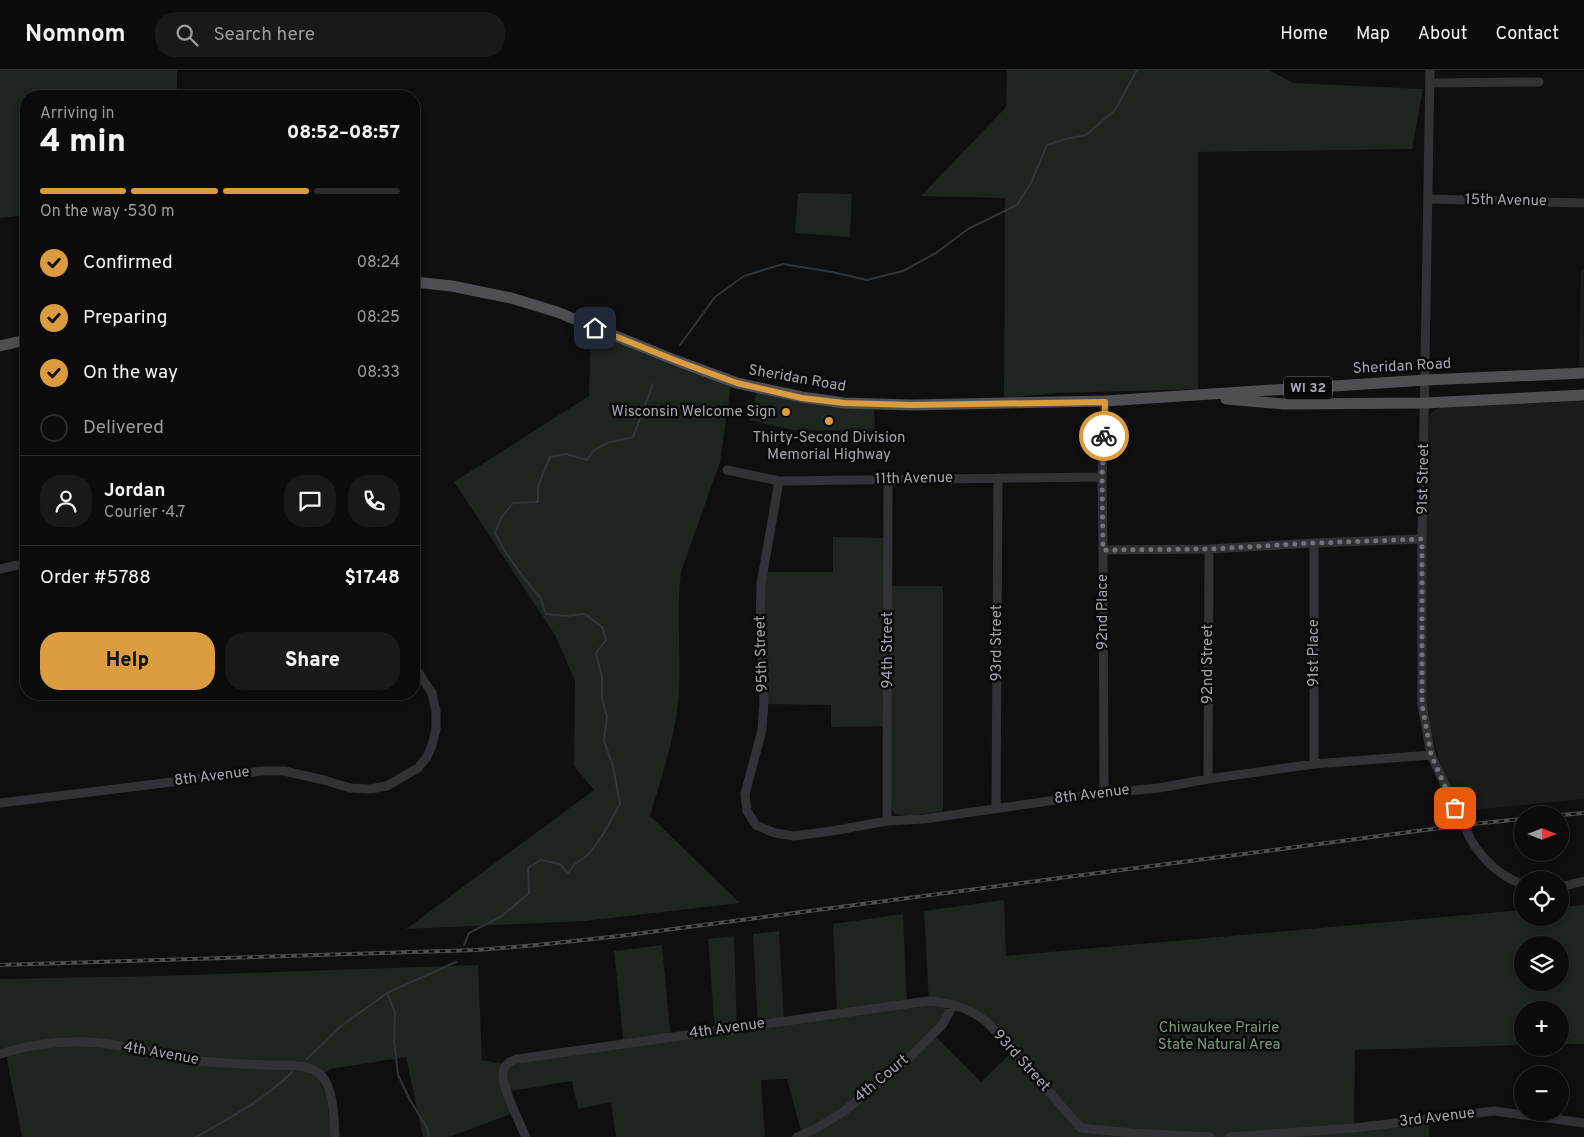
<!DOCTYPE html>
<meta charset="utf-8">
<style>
body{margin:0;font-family:Overpass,sans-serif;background:#19191a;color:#f1f3f6;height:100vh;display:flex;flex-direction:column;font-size:19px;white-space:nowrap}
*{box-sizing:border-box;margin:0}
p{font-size:16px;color:#9a9b9d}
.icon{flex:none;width:28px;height:28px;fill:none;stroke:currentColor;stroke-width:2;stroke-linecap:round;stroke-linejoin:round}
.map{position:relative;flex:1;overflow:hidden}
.drawer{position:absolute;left:20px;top:20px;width:400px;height:610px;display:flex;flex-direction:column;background:#0b0b0c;border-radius:20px;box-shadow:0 2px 8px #0003,0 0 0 1px #2b2b2d}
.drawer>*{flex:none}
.needle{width:32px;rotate:90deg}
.fabs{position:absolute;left:1514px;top:736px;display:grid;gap:10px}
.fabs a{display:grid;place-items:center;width:55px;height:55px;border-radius:50%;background:#0b0b0c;box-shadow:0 2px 8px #0003,0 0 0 1px #2b2b2d;font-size:25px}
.pin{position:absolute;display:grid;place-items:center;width:42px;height:42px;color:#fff;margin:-21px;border-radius:10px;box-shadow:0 2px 8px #0006}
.courier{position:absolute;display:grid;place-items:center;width:50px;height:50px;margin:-25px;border:4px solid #da9c3e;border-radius:50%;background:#fff;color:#222;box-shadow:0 1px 6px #0007}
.overview em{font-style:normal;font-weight:800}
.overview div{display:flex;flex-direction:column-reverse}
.overview{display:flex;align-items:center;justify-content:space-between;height:85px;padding:0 20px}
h1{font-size:32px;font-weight:800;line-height:38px}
.bar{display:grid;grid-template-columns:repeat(4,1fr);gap:8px 5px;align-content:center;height:60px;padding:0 20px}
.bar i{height:6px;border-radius:4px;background:#2b2b2d}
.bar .current{background:#da9c3e}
.bar p{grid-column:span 4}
.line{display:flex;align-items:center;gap:12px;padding:0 20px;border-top:1px solid #2b2b2d}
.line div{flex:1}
.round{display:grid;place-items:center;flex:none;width:52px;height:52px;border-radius:20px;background:#19191a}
ol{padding:0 20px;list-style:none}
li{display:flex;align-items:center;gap:15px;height:55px}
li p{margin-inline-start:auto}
li .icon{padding:5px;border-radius:50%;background:#da9c3e;color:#111;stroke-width:4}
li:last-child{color:#9a9b9d}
li i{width:28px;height:28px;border:2px solid #2b2b2d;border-radius:50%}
.action{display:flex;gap:10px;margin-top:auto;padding:10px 20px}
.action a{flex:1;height:58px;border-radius:20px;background:#da9c3e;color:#111;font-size:20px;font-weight:800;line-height:58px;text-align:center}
.action a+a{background:#19191a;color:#f1f3f6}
header{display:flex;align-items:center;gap:30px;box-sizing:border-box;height:70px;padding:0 25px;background:#0b0b0c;border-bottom:1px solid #2b2b2d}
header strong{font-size:24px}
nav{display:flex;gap:28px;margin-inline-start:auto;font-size:18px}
.search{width:350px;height:45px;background:#19191a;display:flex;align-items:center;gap:12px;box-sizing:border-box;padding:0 18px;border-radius:20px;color:#9a9b9d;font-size:19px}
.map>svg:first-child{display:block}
.built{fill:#1b1b1d}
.green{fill:#1e241e;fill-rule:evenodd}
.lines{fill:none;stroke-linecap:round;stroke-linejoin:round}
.stream{stroke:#2e363b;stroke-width:2}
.minor{stroke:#313235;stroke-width:9}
.major{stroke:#4d4f53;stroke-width:11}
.rail-casing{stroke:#4c4e51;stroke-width:4}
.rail{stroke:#0a0a0b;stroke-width:2;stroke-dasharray:5.5;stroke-linecap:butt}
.done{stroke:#6f7277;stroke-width:5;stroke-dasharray:0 9}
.route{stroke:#da9c3e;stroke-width:6}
.poi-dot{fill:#da9c3e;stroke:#0a0a0b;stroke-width:2}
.labels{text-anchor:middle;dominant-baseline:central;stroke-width:5;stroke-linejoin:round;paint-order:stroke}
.shield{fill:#0a0a0b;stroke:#74787e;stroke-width:1}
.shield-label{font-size:14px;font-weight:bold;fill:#a2a7af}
.street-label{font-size:15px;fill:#a2a7af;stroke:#0a0a0b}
.poi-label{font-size:15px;fill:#a2a7af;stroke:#0a0a0b;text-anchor:end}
.park-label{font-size:15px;fill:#7b987b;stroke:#0a0a0b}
</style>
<header>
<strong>Nomnom</strong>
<div class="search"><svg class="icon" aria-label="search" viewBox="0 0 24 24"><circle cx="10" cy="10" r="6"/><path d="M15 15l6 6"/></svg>Search here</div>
<nav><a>Home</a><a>Map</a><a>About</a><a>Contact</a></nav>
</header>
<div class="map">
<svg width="1584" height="1067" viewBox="0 0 1584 1067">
<rect width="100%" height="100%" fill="#0f0f10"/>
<path class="built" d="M1581 199H1584V296H1579Z
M1584 331V729L1462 741 1440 693 1430 655 1427 633 1425 594V462L1429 348 1431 343 1438 338 1450 337Z"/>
<path class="green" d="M0 0H177V26H26V145L0 148Z
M1007 0H1269L1293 13 1423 19 1412 79 1198 82V319L1058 323 1004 328 1005 128 921 126 1006 37Z
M798 123 852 124 850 167 795 163Z
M591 260 685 301 731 314 720 392 681 502C676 541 681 581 679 620 677 663 662 705 650 746L740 833 585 851 406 859 594 720 574 696 575 611 555 565 454 412 589 326Z
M757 321 874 338 875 361 793 360 749 350Z
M833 467 884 468 885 516H943V741L909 746 895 744 891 738 890 656 831 657V635L766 634 762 545 765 502H833Z
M1004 830 1006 886 1522 840V848H1560V837L1584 835V974H1560V940H1522V975L1355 980 1354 1058 1429 1048V1067H795L802 1065 787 1009 761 1010 765 1067H616L611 1032 578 1039 572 1011 505 1022 513 1043 449 1067H423L406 987 331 999 318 1007 327 1027 331 1067H22L5 979 0 980V909L159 906 478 895 482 990 510 995 516 992 624 976 614 881 662 875 671 970 715 963 708 869 734 866 737 960 758 957 753 864 779 861 784 953 837 946 833 854 903 844 907 935 929 934 924 841ZM1522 875H1560V912H1522ZM948 930 993 954 1014 980 981 1012 932 963 944 947Z"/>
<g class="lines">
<path class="stream" d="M680 275 715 227 744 206 783 194 832 202 867 210 903 201 936 183 968 159 1017 135 1031 113 1047 75 1066 69 1086 65 1115 40 1137 0
M464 875 469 863 502 846 529 823 528 798 541 790 560 794 568 803 574 795 589 784 602 766 620 734 613 696 604 671 607 646 602 629V608L596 583 606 570 602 557 585 544 565 546 546 544 540 527 526 511 506 483 495 463 501 448 513 433 538 432V416L550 387 566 384 587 390 594 380 607 373 633 367 653 314
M387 923 395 942 394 971 398 1005 410 1030 427 1058 429 1067
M307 989 340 957 387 923 456 892
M196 1067C230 1048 264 1030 292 1002"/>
<path class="minor" d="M1430 0 1422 469V634L1431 685 1471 770C1483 790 1500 806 1522 814
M1430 13 1539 12
M1428 129 1584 133
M727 400 779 411 1102 407
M779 411 761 514 760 556 764 631 762 660 745 724 747 741 756 755 775 763 794 766 832 761 887 751 924 749 1104 723 1159 718 1208 709 1314 694 1431 685
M1103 480 1209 479 1314 473 1422 469
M0 499 26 493
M1314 694V473
M1208 709 1209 479
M1104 723 1103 480 1102 407 1105 331
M0 733 262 701H284L324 710 350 718 370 719 387 716 418 698 427 687 432 675 436 659V641L432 623 414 596
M996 737 998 408
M887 751 888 410
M1560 817 1584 811
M0 984C28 975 57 971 86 972 119 973 151 983 183 989 211 993 238 994 266 995 282 996 308 992 321 1005 334 1018 334 1050 335 1067
M526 1067C520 1053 501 1017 503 1002 504 995 510 991 517 989L928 931C949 932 971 939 987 952L1081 1058 1132 1063 1210 1067
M797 1067 817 1058 843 1042 908 989 943 954 953 935
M1230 1067 1354 1058 1494 1041 1584 1053"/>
<path class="major" d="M414 212 452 216 511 228 557 242 677 291 737 313 802 327 844 333 912 335 1105 331 1426 310 1584 303
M0 276 26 270
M1226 329 1284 334 1425 333 1584 325"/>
<g class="rail-casing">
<path id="rail" d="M1560 745 1584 743
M0 895 477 880 537 875 620 866 1463 755 1522 749"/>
</g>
<use href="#rail" class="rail"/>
</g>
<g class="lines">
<path class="done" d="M1104 366 1102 407 1103 480 1209 479 1314 473 1422 469V634L1431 685 1455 738"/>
<path class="route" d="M595 258 677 291 737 313 802 328 844 333 912 335 1105 332 1104 366"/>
</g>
<g class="poi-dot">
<circle cx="786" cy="342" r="5"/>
<circle cx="829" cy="351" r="5"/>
</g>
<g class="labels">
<rect class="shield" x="1284" y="306.5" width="48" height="23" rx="4"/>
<g class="shield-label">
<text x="1308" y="318">WI 32</text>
</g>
<g class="street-label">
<text transform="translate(1506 131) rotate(1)">15th Avenue</text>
<text transform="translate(1402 297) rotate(-3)">Sheridan Road</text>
<text transform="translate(797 309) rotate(10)">Sheridan Road</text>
<text transform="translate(914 409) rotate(-1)">11th Avenue</text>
<text transform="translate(1424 409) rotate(-89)">91st Street</text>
<text transform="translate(1103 542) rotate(-90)">92nd Place</text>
<text transform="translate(997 573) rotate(-90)">93rd Street</text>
<text transform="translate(888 580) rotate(-90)">94th Street</text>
<text transform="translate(1314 583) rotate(-90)">91st Place</text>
<text transform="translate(762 584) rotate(-92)">95th Street</text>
<text transform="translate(1208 594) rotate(-90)">92nd Street</text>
<text transform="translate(212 707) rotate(-7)">8th Avenue</text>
<text transform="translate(1092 725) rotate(-7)">8th Avenue</text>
<text transform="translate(727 959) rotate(-8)">4th Avenue</text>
<text transform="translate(161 984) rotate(10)">4th Avenue</text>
<text transform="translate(1021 991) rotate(48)">93rd Street</text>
<text transform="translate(882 1009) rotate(-40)">4th Court</text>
<text transform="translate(1437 1048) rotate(-7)">3rd Avenue</text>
</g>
<g class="poi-label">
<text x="776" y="342">Wisconsin Welcome Sign</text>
<text x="829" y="368" text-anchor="middle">Thirty-Second Division<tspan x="829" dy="17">Memorial Highway</tspan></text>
</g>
<g class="park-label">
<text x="1219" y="958">Chiwaukee Prairie<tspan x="1219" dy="17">State Natural Area</tspan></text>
</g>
</g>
</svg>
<div class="fabs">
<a><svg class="needle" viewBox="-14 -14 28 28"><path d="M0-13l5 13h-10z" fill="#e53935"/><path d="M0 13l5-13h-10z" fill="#9a9b9d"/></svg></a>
<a><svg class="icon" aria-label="locate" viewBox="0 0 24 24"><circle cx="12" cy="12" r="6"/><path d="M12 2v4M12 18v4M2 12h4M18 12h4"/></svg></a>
<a><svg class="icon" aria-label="layers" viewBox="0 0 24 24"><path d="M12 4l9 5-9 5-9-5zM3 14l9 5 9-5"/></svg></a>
<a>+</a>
<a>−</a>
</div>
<div class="pin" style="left:1455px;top:738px;background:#ea580c"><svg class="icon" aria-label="bag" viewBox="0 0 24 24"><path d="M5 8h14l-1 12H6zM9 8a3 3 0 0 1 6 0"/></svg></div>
<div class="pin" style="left:595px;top:258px;background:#1f2937"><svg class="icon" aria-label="home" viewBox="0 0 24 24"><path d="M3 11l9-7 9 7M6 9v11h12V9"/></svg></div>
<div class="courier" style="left:1104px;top:366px"><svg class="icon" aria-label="bike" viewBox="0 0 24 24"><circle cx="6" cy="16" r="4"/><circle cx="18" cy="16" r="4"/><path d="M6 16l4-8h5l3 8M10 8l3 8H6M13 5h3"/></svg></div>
<section class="drawer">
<div class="overview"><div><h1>4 min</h1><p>Arriving in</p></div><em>08:52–08:57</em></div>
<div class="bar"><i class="current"></i><i class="current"></i><i class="current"></i><i></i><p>On the way · 530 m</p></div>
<ol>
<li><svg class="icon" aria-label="check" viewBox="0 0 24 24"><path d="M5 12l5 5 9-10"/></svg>Confirmed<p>08:24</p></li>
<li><svg class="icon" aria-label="check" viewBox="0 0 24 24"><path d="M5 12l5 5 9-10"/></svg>Preparing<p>08:25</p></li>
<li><svg class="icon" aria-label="check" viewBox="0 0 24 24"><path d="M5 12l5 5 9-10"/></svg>On the way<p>08:33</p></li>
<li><i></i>Delivered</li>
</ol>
<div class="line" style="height:90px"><a class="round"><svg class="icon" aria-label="person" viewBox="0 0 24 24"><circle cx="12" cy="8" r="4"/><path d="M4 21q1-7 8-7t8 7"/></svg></a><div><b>Jordan</b><p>Courier · 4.7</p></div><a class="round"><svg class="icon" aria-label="chat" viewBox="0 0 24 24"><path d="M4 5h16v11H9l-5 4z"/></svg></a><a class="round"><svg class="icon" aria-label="phone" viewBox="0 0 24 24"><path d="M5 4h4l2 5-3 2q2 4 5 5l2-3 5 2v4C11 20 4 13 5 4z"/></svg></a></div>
<div class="line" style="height:65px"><div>Order #5788</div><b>$17.48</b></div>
<div class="action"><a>Help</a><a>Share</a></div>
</section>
</div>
